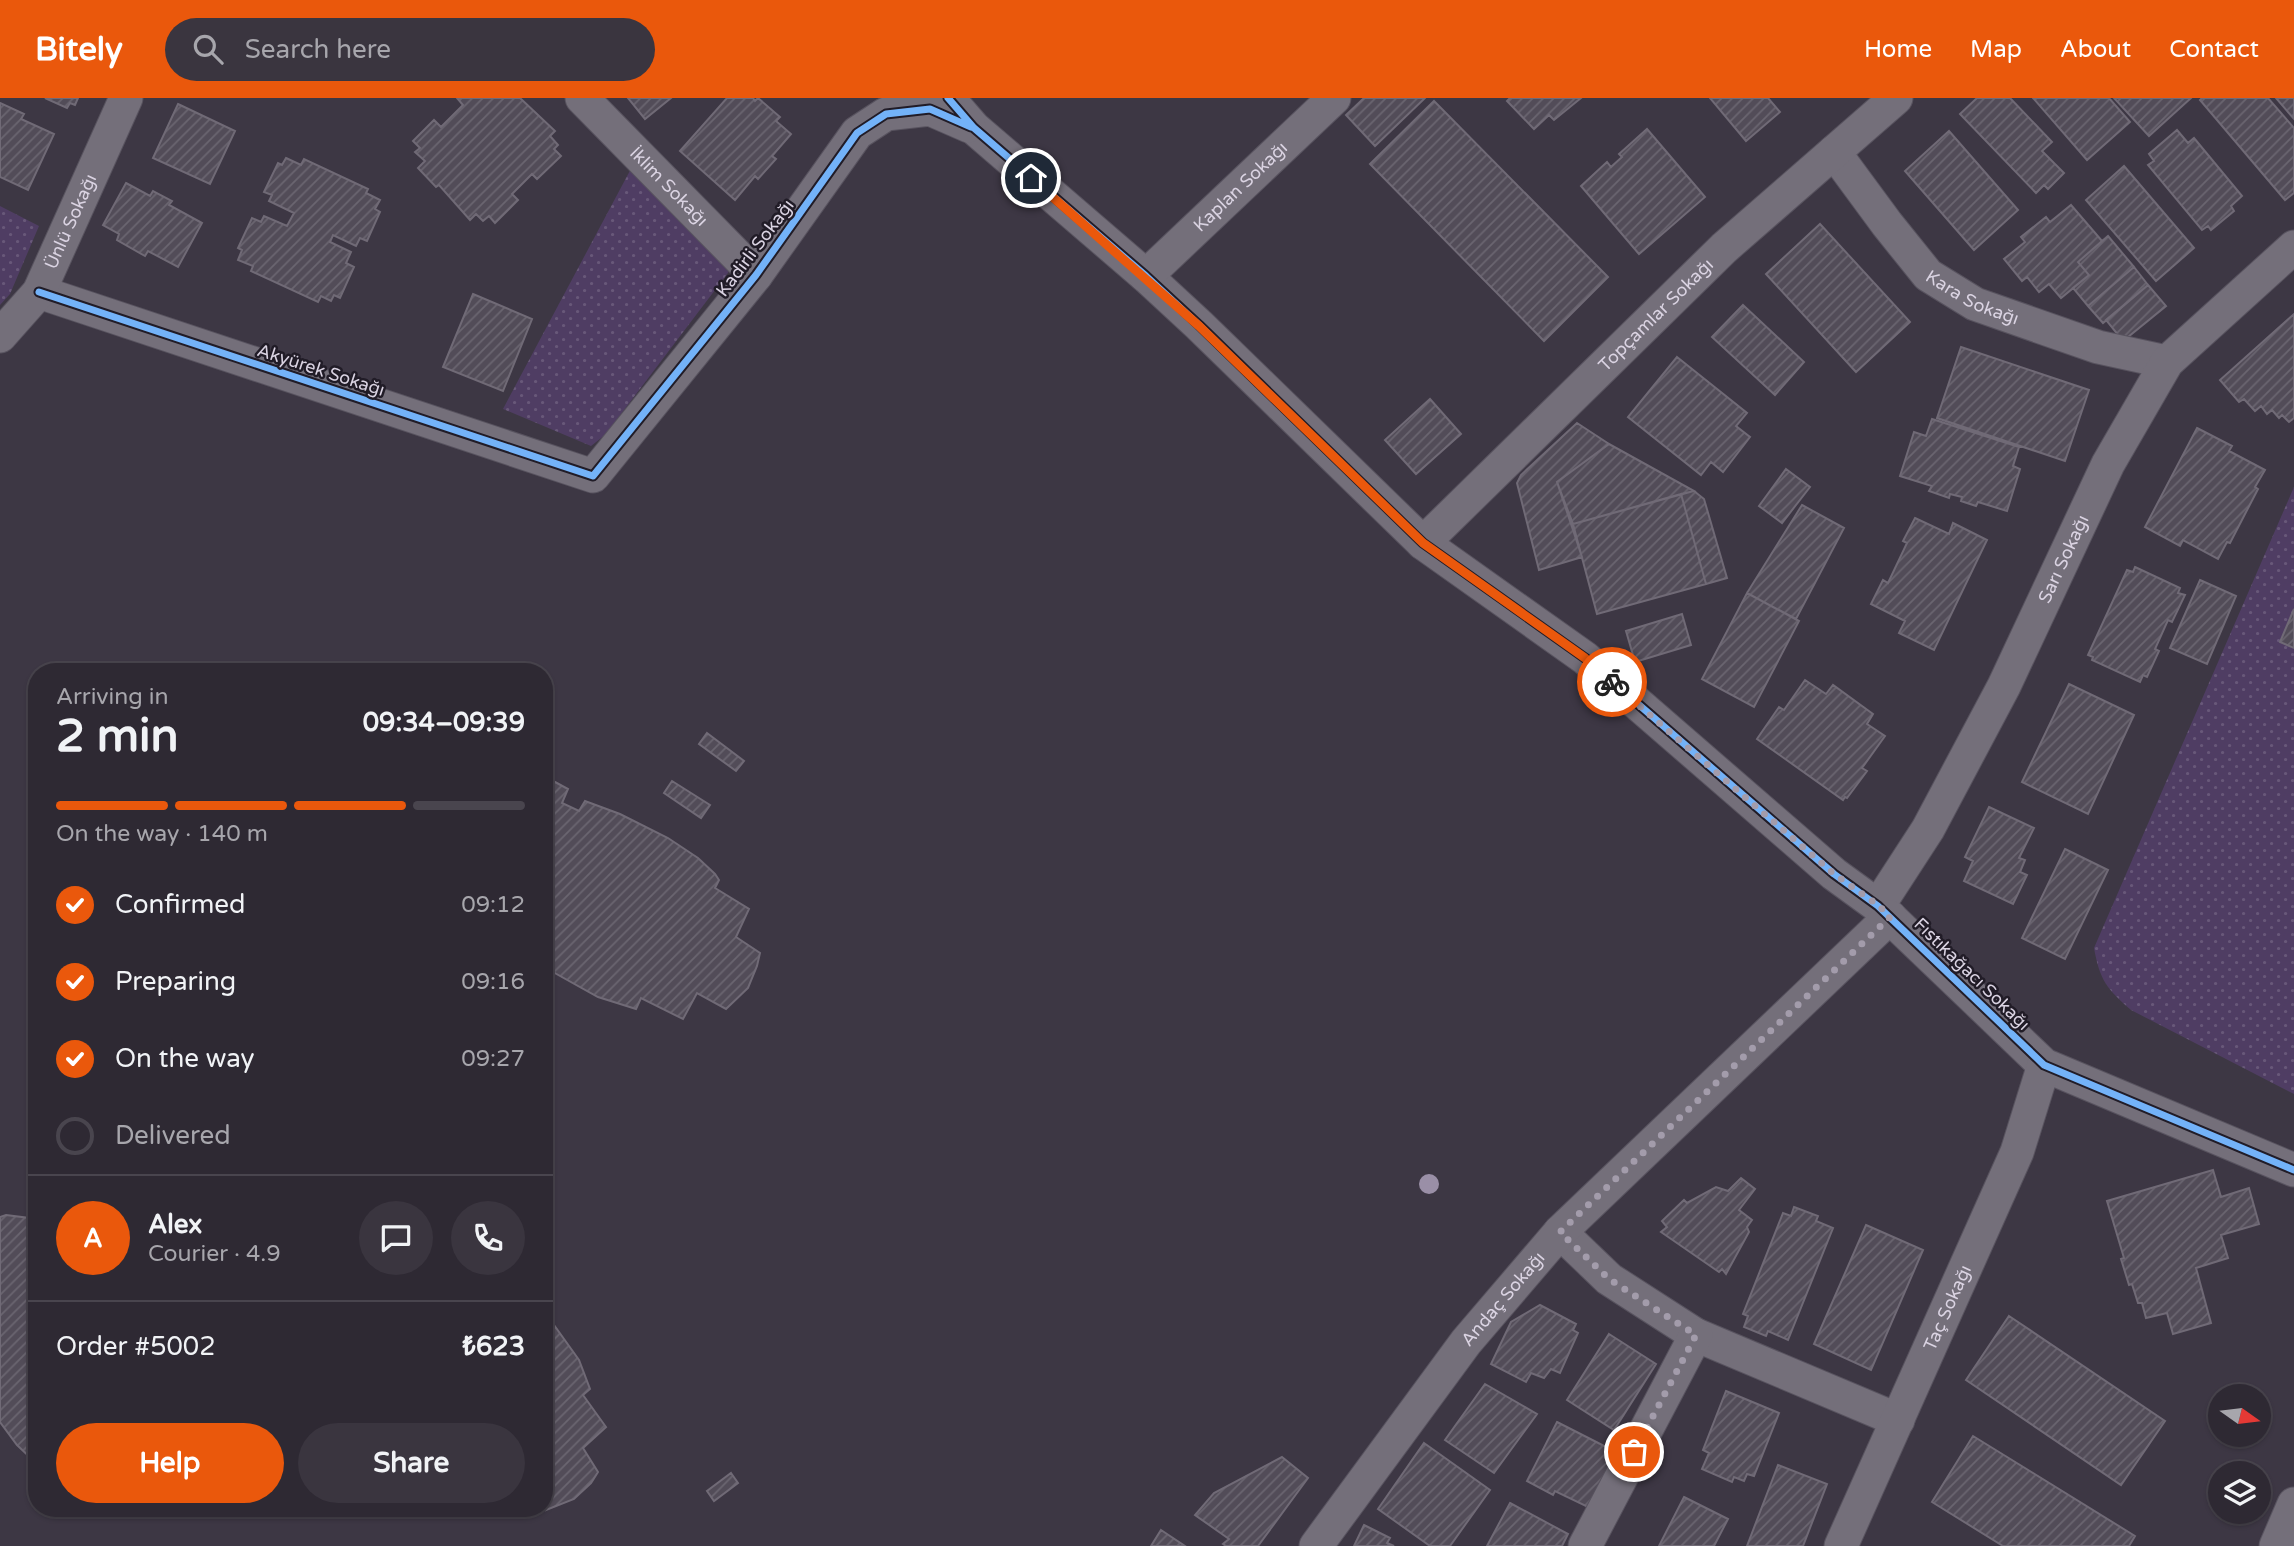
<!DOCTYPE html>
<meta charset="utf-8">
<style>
body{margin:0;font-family:"Varela Round",sans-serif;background:#3a353f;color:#f1f3f6;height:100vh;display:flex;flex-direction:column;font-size:26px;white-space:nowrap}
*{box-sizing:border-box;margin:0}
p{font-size:23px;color:#a7a6ac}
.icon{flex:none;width:38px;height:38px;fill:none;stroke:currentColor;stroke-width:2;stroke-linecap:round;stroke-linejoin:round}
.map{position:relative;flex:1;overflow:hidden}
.sheet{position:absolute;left:28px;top:565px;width:525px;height:854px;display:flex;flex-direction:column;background:#2e2933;border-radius:28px;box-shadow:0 2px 5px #0004,0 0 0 2px #49454e}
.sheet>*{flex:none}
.needle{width:46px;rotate:104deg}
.fabs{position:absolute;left:2208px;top:1286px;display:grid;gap:14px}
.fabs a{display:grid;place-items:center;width:63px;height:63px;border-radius:50%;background:#2e2933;box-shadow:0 2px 5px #0004,0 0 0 2px #49454e;font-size:35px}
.pin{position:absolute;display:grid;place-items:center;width:60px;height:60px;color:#fff;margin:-30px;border:4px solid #fff;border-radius:50%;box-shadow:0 2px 7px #0007}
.courier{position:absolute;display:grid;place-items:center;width:70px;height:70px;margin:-35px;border:5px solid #ea580c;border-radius:50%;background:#fff;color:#222;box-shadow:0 2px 9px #0007}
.head em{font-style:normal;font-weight:800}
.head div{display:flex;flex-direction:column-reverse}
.head{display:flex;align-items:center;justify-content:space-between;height:119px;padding:0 28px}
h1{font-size:46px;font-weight:800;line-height:52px}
.bar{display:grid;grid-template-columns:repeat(4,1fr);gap:10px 7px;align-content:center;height:84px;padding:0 28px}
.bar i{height:9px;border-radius:5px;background:#49454e}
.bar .active{background:#ea580c}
.bar p{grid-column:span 4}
.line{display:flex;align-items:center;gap:18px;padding:0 28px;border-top:2px solid #49454e}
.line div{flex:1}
.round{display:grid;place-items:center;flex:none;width:74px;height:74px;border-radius:37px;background:#3a353f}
ol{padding:0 28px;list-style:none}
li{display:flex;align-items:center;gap:21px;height:77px}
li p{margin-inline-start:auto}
li .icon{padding:7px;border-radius:50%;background:#ea580c;color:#fff;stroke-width:4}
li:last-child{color:#a7a6ac}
li i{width:38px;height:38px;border:4px solid #49454e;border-radius:50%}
.button{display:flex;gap:14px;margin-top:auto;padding:14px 28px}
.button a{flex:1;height:80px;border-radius:42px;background:#ea580c;color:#fff;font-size:28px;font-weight:800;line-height:80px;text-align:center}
.button a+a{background:#3a353f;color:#f1f3f6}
header{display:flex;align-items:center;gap:42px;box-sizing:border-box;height:98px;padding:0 35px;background:#ea580c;color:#fff}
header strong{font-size:33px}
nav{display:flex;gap:38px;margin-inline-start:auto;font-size:24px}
.search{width:490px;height:63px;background:#3a353f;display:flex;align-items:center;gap:18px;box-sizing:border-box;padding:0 24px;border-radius:38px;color:#a7a6ac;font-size:26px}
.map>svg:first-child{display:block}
.green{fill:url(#green-dots)}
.building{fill:url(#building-hatch);stroke:#706a76;stroke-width:2}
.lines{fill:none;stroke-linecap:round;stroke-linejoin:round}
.street-casing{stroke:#58535f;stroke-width:35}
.street{stroke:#746f7a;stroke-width:33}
.cycleway-casing{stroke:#211c27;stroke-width:11}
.cycleway{stroke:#73b2f8;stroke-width:7}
.tree{fill:#9a8fa7}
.done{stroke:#a39cab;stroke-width:7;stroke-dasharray:0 12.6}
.route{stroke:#ea580c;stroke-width:9}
.labels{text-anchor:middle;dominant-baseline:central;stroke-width:5;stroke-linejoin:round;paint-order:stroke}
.street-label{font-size:18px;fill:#dad3e2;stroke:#211c27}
</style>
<header>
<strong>Bitely</strong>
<div class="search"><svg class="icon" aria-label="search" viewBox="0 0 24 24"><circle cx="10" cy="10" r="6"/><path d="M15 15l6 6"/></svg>Search here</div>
<nav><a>Home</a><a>Map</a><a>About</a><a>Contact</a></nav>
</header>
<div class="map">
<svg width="2294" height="1448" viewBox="0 0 2294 1448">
<defs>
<pattern id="green-dots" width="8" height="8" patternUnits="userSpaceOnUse" patternTransform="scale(1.75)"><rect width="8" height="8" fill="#4f3d63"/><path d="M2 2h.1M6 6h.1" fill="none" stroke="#685879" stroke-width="1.8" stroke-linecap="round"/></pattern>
<pattern id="building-hatch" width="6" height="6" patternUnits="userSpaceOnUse" patternTransform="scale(1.75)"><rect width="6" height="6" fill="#524c58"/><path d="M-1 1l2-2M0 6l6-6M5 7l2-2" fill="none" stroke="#6a6570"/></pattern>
</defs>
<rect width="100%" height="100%" fill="#3d3744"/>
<path class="green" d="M633 67 737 163 605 337 591 348 503 311Z
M0 108 39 128 10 196 0 207Z
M2294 389V996L2131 912C2107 891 2100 883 2094 850Z"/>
<path class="building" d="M45 0H78L75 7 70 5 67 10Z
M457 0H520L555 33 550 38 558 47 554 51 561 58 537 81 532 76 512 96 518 102 495 125 489 118 483 123 476 116 470 122 439 87 436 89 418 70 425 63 415 54 420 50 413 43 434 22 441 29 463 7Z
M628 0H671L645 21Z
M727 0H753L755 3 758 0 780 19 776 23 791 36 772 58 776 61 758 81 755 78 735 102 680 53Z
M1364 0H1425L1375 48 1346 17Z
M1510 0H1581L1554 22 1549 17 1534 31 1507 3Z
M1710 0H1768L1780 14 1746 43Z
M1977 0H2010L2052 44 2042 53 2064 75 2048 91 2044 87 2036 95 1960 16Z
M2033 0H2109L2130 24 2087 62Z
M2114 0H2191L2149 38Z
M2202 0H2268L2294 30V95L2285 102 2200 2Z
M2276 0H2294V21Z
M1434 3 1608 179 1544 243 1370 66Z
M0 5 24 16 21 21 54 36 28 92 0 79Z
M178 6 235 33 210 86 153 60Z
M1647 31 1705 99 1639 156 1581 88 1607 64 1611 69 1622 59 1619 56Z
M2177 32 2188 45 2194 40 2242 98 2231 108 2234 113 2211 132 2208 128 2202 132 2148 67 2154 63 2149 56Z
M1949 33 2018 112 1974 152 1905 73Z
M286 60 301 67 304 61 368 91 366 95 380 102 375 111 380 114 367 143 360 140 356 148 333 137 330 144 351 154 346 165 354 169 340 200 334 197 331 203 321 198 318 204 251 173 253 168 238 162 242 152 238 150 252 120 261 124 264 118 287 128 294 115 269 103 272 97 264 94 278 65 282 67Z
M2124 68 2194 150 2156 183 2086 102Z
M126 85 150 98 153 93 172 103 169 107 202 125 178 169 148 153 145 158 117 142 119 136 103 127Z
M2071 107 2102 143 2078 164 2089 177 2061 200 2049 186 2039 194 2027 179 2022 183 2004 161 2025 144 2021 139 2046 119 2050 124Z
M1820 126 1910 224 1856 274 1766 176Z
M2108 138 2134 169 2088 208 2073 190 2089 177 2078 164Z
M2134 169 2148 187 2103 225 2088 208Z
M2148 187 2166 208 2123 243 2106 222Z
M473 196 532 221 503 293 443 269Z
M1743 207 1804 264 1775 297 1712 239Z
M2294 216V320L2289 324 2282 317 2279 320 2272 312 2267 316 2261 308 2255 313 2244 301 2239 304 2220 282Z
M1961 249 2089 292 2065 363 1937 320Z
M1677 259 1747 315 1736 328 1750 339 1723 374 1711 364 1701 377 1628 319Z
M1430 301 1461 336 1416 376 1385 342Z
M1932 321 2019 349 2013 368 2020 371 2007 413 1978 404 1976 408 1961 403 1962 399 1950 396 1949 400 1929 393 1932 388 1900 378 1914 334 1926 338Z
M1577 325 1609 346 1557 384 1582 459 1539 472 1517 385 1521 377Z
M2197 330 2232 348 2229 353 2265 372 2255 389 2258 391 2230 445 2227 444 2218 461 2183 442 2180 448 2145 429Z
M1609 346 1694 393 1573 426 1557 384Z
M1786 371 1810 389 1782 425 1759 408Z
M1694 393 1704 401 1727 480 1706 486 1681 396Z
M1681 396 1706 486 1597 516 1573 426Z
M1802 407 1844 430 1796 521 1747 495Z
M1915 420 1949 436 1953 425 1987 442 1934 552 1899 535 1905 523 1871 506 1883 482 1888 485 1907 445 1903 443Z
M2135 469 2180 490 2178 495 2185 497 2172 524 2168 522 2155 551 2159 553 2147 579 2143 577 2140 584 2092 562 2093 559 2088 557 2127 472 2133 474Z
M2200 482 2236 498 2207 566 2170 550Z
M1747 495 1799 523 1754 609 1702 581Z
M2294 511V550L2280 544Z
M1682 516 1691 547 1635 564 1626 533Z
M1805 582 1826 596 1833 587 1873 616 1867 626 1885 638 1862 670 1867 673 1847 700 1845 699 1843 702 1757 641 1779 609 1784 612Z
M2069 586 2134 617 2088 716 2022 684Z
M707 635 744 663 736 673 699 646Z
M544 678 568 691 562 705 579 713 585 703 620 716 668 740 698 760 715 776 719 782 715 790 749 811 736 839 760 855 757 868 748 890 726 911 697 895 683 921 641 900 636 911 598 899 544 869Z
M672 683 710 707 701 720 664 695Z
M1989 709 2034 730 2019 760 2025 762 2020 774 2027 777 2013 806 1964 783 1973 763 1965 759Z
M2065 751 2108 772 2065 861 2022 840Z
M2213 1072 2221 1099 2249 1090 2259 1126 2221 1137 2228 1160 2196 1170 2211 1225 2173 1236 2167 1215 2146 1220 2142 1205H2138L2132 1186 2129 1187 2121 1161 2124 1160 2107 1103Z
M1741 1080 1755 1091 1739 1112 1752 1122 1747 1129 1749 1134 1726 1176 1722 1171 1719 1174 1661 1134 1667 1129 1662 1123 1684 1102 1687 1105 1716 1089 1728 1093Z
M1794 1109 1818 1118 1816 1123 1833 1130 1788 1242 1768 1233 1766 1238 1744 1229 1748 1218 1743 1216 1783 1115 1791 1118Z
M6 1117 37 1121V1366L17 1347 0 1324V1119Z
M1866 1127 1923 1152 1871 1272 1814 1246Z
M1540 1207 1576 1226 1573 1232 1578 1235 1560 1275 1551 1271 1544 1280 1531 1275 1526 1284 1491 1266 1511 1224Z
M544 1213 579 1262 590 1291 583 1297 606 1329 583 1350 598 1374 591 1385 574 1401 546 1412Z
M2009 1218 2165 1323 2121 1387 1966 1282Z
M1609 1236 1656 1266 1614 1332 1567 1302Z
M1485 1286 1537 1316 1494 1375 1445 1342Z
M1726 1293 1779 1315 1754 1378 1747 1376 1744 1383 1734 1379 1732 1384 1702 1371 1709 1355 1703 1352Z
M1557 1324 1618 1355 1590 1410 1555 1393 1553 1397 1527 1383Z
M1973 1338 2135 1438 2129 1448H2003L1932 1404Z
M1424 1345 1490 1392 1450 1448H1430L1378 1411Z
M1282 1359 1308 1380 1258 1448H1226L1223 1446 1229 1441 1195 1417 1214 1395Z
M1778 1367 1827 1386 1803 1448H1747Z
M731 1375 738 1385 714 1403 707 1393Z
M1684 1399 1728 1421 1714 1448H1659Z
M1510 1405 1568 1436 1562 1448H1487Z
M1364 1427 1390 1440 1387 1445 1394 1448H1354Z
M1161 1432 1185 1448H1151Z"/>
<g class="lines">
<g class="street-casing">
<g id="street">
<path id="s1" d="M582 0 756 177"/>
<path d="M948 0 974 30 1146 178 1199 227 1423 445 1585 560 1834 776 1878 808 2044 967 2294 1072"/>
<path id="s2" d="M1834 54 1887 126 1928 177 1975 206 2098 249 2167 264"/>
<path id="s3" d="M1146 178 1334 0"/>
<path d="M39 194 593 378 756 177 857 35 886 16 930 11 969 28"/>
<path id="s4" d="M0 238 39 194 126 0"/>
<path id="s5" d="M1423 445 1724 150 1896 0"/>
<path id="s6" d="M1878 808 1928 731 2004 588 2108 366 2167 264 2294 149"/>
<path d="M1560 1134 1609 1181 1696 1237 1898 1322"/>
<path id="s7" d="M1316 1448 1466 1244 1560 1134 1890 819"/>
<path d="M1585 1448 1696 1237"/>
<path id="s8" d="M1841 1448 2017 1054 2044 967"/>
<path d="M2276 1448 2294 1406"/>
</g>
</g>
<use href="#street" class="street"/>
<g class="cycleway-casing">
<path id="cycleway" d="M948 0 974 30 1146 178 1199 227 1423 445 1585 560 1834 776 1878 808 2044 967 2294 1072
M39 194 593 378 756 177 857 35 886 16 930 11 971 29"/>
</g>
<use href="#cycleway" class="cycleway"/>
</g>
<circle class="tree" cx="1429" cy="1086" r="10"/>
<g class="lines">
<path class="done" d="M1612 584 1834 776 1878 807 1890 819 1560 1134 1609 1181 1696 1237 1634 1354"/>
<path class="route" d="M1031 80 1199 228 1423 445 1585 560 1612 584"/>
</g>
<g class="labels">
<g class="street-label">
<text stroke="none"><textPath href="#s1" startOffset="124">İklim Sokağı</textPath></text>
<text stroke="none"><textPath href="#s3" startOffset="130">Kaplan Sokağı</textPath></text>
<text stroke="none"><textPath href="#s4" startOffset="136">Ünlü Sokağı</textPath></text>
<text transform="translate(755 150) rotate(-53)">Kadirli Sokağı</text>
<text stroke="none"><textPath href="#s2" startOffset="205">Kara Sokağı</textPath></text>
<text stroke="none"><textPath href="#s5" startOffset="326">Topçamlar Sokağı</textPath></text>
<text transform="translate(321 272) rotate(18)">Akyürek Sokağı</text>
<text stroke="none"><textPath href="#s6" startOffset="394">Sarı Sokağı</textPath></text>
<text transform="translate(1972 876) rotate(44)">Fıstıkağacı Sokağı</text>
<text stroke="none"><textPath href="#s7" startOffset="310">Andaç Sokağı</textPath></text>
<text stroke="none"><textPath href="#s8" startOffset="261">Taç Sokağı</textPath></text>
</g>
</g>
</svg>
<div class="fabs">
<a><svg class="needle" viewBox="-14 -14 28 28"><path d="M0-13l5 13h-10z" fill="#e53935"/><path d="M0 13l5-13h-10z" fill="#a7a6ac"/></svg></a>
<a><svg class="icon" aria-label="layers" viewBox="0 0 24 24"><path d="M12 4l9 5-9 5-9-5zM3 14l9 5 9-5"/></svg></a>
</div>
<div class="pin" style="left:1634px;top:1354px;background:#ea580c"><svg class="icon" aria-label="bag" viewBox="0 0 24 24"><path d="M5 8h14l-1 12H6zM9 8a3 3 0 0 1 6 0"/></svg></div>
<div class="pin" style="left:1031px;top:80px;background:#1f2937"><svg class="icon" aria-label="home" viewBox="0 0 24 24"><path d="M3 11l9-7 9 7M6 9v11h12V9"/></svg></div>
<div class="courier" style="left:1612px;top:584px"><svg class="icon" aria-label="bike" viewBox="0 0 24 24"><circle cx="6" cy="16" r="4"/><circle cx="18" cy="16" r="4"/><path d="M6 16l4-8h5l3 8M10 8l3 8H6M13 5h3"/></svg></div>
<section class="sheet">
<div class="head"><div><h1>2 min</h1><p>Arriving in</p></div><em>09:34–09:39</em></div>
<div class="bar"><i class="active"></i><i class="active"></i><i class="active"></i><i></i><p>On the way · 140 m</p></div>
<ol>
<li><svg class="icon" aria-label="check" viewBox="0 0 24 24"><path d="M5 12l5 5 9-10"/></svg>Confirmed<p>09:12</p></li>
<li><svg class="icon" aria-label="check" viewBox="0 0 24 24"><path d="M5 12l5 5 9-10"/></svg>Preparing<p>09:16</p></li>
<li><svg class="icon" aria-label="check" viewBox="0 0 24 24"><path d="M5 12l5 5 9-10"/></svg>On the way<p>09:27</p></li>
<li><i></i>Delivered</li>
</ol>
<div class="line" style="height:126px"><b class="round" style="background:#ea580c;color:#fff">A</b><div><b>Alex</b><p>Courier · 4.9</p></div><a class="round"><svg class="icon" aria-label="chat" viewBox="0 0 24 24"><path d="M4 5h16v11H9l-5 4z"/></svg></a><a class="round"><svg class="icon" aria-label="phone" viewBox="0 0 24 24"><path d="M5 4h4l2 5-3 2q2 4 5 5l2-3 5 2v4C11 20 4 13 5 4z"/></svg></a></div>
<div class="line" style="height:91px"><div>Order #5002</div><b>₺623</b></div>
<div class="button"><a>Help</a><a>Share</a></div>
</section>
</div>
